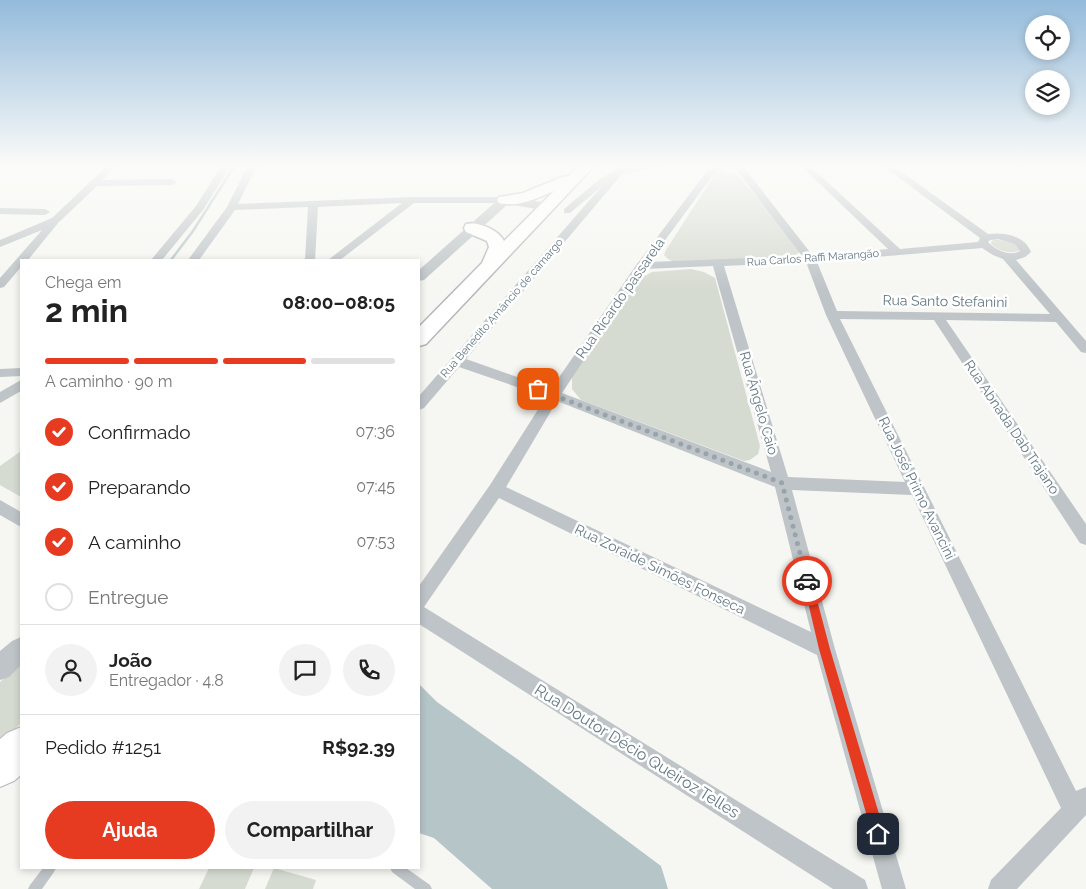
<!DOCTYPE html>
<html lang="pt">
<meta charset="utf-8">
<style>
body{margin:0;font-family:Raleway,sans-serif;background:#f2f2f2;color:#222;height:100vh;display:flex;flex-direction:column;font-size:19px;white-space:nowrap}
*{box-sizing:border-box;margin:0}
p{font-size:16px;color:#767676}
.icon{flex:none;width:28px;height:28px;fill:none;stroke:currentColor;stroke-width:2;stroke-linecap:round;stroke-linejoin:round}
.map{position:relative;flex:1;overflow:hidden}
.panel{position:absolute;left:20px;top:259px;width:400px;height:610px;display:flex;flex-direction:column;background:#fff;border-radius:0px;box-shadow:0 2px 8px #0003}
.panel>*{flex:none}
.controls{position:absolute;left:1025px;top:15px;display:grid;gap:10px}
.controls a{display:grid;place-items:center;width:45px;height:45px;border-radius:50%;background:#fff;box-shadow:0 2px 8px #0003;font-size:25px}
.pin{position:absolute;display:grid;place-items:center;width:42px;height:42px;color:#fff;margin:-21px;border-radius:10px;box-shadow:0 2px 8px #0006}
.courier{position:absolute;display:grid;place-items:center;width:50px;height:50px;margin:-25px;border:4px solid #e73b21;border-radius:50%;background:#fff;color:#222;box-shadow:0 1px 6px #0007}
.head em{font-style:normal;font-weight:700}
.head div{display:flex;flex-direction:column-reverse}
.head{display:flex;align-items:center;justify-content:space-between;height:85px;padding:0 25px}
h1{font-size:32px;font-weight:700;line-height:38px}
.bar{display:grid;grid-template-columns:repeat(4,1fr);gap:8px 5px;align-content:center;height:60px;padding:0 25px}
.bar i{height:6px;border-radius:4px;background:#e0e0e0}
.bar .active{background:#e73b21}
.bar p{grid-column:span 4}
.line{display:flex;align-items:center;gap:12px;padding:0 25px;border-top:1px solid #e0e0e0}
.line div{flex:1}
.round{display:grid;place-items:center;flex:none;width:52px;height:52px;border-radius:26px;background:#f2f2f2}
ol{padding:0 25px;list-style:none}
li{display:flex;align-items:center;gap:15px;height:55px}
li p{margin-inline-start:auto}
li .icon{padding:5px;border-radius:50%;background:#e73b21;color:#fff;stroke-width:4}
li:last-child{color:#767676}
li i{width:28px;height:28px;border:2px solid #e0e0e0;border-radius:50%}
.button{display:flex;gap:10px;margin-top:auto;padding:10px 25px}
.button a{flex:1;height:58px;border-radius:30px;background:#e73b21;color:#fff;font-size:20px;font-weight:700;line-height:58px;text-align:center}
.button a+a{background:#f2f2f2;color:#222}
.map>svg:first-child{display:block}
.green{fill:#d6dbd1}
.water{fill:#b6c5c8}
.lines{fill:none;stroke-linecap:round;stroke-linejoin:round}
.stream{stroke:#b6c5c8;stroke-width:2.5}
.trunk-casing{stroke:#b4b8bb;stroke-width:3}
.motorway-casing{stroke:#b4b8bb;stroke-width:2}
.service{fill:#bec4c7;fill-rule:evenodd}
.minor{fill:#bec4c7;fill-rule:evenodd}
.tertiary{fill:#bec4c7;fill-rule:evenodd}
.trunk{fill:#fff;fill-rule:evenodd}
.motorway{fill:#fff;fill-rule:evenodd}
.route{fill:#e73b21}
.done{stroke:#97a5aa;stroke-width:5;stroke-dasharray:0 9}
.labels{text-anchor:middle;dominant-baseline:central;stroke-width:5;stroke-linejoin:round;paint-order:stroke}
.far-street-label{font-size:11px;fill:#647984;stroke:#fff}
.street-label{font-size:14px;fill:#647984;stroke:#fff}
.near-street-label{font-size:16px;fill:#647984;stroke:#fff}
</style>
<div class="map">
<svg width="1086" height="889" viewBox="0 0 1086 889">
<rect width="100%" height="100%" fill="#f6f6f2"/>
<path class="green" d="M723 171 738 175 797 245 800 252 792 257 676 263 668 259 664 255 666 250 713 177 716 173Z
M994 239 1016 243 1020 250C1011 255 999 251 991 244V242Z
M691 269 704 272 715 278 760 446 758 454 750 460 744 461 581 400 572 389V376L640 279 652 272Z
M21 451V497L0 485V466Z
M21 662V723L0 744V682Z
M209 868H254L245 889H199Z
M274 868 316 880 313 889H265Z"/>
<path class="water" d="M419 684 437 702 520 761 661 866 668 889H492L434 838 419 833Z"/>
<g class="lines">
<path class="stream" d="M171 260 193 231 235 165"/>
<g class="trunk-casing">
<path id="trunk" d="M579 165H595L426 344 419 346V327L482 263 489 247 487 241 466 232 464 228 466 224C478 221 499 230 504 241L554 191C538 198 518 208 499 203L497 200 499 197 523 193 562 177 569 176Z"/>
</g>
<g class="motorway-casing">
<path id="motorway" d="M21 727V775L14 781 0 787V739L7 733Z"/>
</g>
<path class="service" d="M1079 165 1086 166V169Z
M43 868H56L54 872 42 889H28L30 885Z
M390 868H406L430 885 432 889H415L392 872Z"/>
<path class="minor" d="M108 165H117L102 180 172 179 177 182 172 185 97 186 58 223 28 260H21V267L4 287 0 288V278L42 230 0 247V240L52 218Z
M222 165H231L203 210 162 260H151L196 206Z
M248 165H257L238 204 412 197H505L510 200 505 203H414L340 260H328L402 203 318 207 315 260H305L308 207 235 210 199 260H188L227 207Z
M620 165H629L627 168 646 165H670L622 174 466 359 551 389 637 264 707 171 715 167H721L722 169 713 175 649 262 802 256 733 165H742L813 256 888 249 800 165H809L900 249 978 242 980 238 882 165H892L988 234C1004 232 1024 235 1031 252L1025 257 1016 260 1086 341V353L1081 352 1056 322 946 320 1086 524V545L1080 543 934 320 840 319 1076 791 1086 787V815L1017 889H988L991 880 1061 808 912 495 792 490 835 649 906 889H882L817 655 499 498 424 607 865 880 868 889H833L419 624V586L490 485 546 397 459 367 424 408 419 410V396L601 187 570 213H564V209L601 178 616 170ZM998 239 1015 244 1020 251C1009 257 996 250 988 242L990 240ZM982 248 993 255 1003 259 1050 314 837 311 817 262ZM806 262 826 315 905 482 788 477 724 266ZM713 266 771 472 562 393 644 269ZM557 401 775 487 811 632 506 487Z
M0 208 45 209 50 212 45 215 0 214Z
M21 368V376L0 377V369Z
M21 380V391L0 403V392Z
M0 500 21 512V527L0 515Z"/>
<path class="tertiary" d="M505 196 548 203 554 207 548 211 508 204 424 280 419 281V270L501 197Z
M21 637V665L9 677 0 680V651L12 641Z"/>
<use href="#trunk" class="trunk"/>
<use href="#motorway" class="motorway"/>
</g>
<linearGradient id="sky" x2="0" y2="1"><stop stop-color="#94bbdb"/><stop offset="0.57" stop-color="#fbfbf9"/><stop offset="1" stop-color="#fbfbf9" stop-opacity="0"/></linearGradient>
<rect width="1086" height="290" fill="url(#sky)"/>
<path class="route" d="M807 577 812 581 830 649 885 834 883 838 878 840 874 838 872 834 819 649 803 581Z"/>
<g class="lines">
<path class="done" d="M538 389 782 483 807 581"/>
</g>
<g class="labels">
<g class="far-street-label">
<text transform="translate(813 258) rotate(-4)">Rua Carlos Raffi Marangão</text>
<text transform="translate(502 308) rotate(-49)">Rua Benedito Amâncio de camargo</text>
</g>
<g class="street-label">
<text transform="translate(620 298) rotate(-55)">Rua Ricardo passarela</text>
<text transform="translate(945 301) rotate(1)">Rua Santo Stefanini</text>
<text transform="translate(759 403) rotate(74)">Rua Ângelo Caio</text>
<text transform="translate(1012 427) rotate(56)">Rua Abnada Dab Trajano</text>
<text transform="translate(917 488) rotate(64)">Rua José Primo Avancini</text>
<text transform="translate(660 569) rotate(26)">Rua Zoraide Simões Fonseca</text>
</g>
<g class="near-street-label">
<text transform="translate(637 751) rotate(32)">Rua Doutor Décio Queiroz Telles</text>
</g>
</g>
</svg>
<div class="controls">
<a><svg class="icon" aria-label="locate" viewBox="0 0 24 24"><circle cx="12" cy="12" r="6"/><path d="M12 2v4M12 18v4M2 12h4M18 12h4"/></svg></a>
<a><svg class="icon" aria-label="layers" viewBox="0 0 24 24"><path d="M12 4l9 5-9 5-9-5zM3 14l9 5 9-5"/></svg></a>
</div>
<div class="pin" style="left:538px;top:389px;background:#ea580c"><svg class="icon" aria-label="bag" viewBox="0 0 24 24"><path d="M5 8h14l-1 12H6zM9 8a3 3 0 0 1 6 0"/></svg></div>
<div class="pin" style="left:878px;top:834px;background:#1f2937"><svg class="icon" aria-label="home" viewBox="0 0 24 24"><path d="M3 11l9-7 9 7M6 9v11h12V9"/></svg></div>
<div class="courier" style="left:807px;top:581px"><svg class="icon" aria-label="car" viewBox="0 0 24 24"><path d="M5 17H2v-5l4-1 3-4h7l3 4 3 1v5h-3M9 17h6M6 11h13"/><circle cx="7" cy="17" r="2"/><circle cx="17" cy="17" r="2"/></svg></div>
<section class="panel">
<div class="head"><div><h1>2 min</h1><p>Chega em</p></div><em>08:00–08:05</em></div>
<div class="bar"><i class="active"></i><i class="active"></i><i class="active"></i><i></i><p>A caminho · 90 m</p></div>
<ol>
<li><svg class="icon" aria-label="check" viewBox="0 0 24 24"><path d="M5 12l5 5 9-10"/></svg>Confirmado<p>07:36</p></li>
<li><svg class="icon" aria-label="check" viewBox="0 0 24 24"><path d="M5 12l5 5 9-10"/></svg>Preparando<p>07:45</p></li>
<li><svg class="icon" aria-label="check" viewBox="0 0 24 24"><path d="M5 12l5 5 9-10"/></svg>A caminho<p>07:53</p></li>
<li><i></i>Entregue</li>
</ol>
<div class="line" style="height:90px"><a class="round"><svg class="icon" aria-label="person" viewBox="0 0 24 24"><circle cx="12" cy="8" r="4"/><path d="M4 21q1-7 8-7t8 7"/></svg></a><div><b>João</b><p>Entregador · 4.8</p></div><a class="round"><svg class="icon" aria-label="chat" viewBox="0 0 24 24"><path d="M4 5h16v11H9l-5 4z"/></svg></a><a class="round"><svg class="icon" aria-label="phone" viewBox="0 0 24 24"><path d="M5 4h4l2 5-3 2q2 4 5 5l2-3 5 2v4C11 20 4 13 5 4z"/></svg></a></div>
<div class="line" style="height:65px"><div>Pedido #1251</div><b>R$92.39</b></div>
<div class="button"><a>Ajuda</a><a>Compartilhar</a></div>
</section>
</div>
